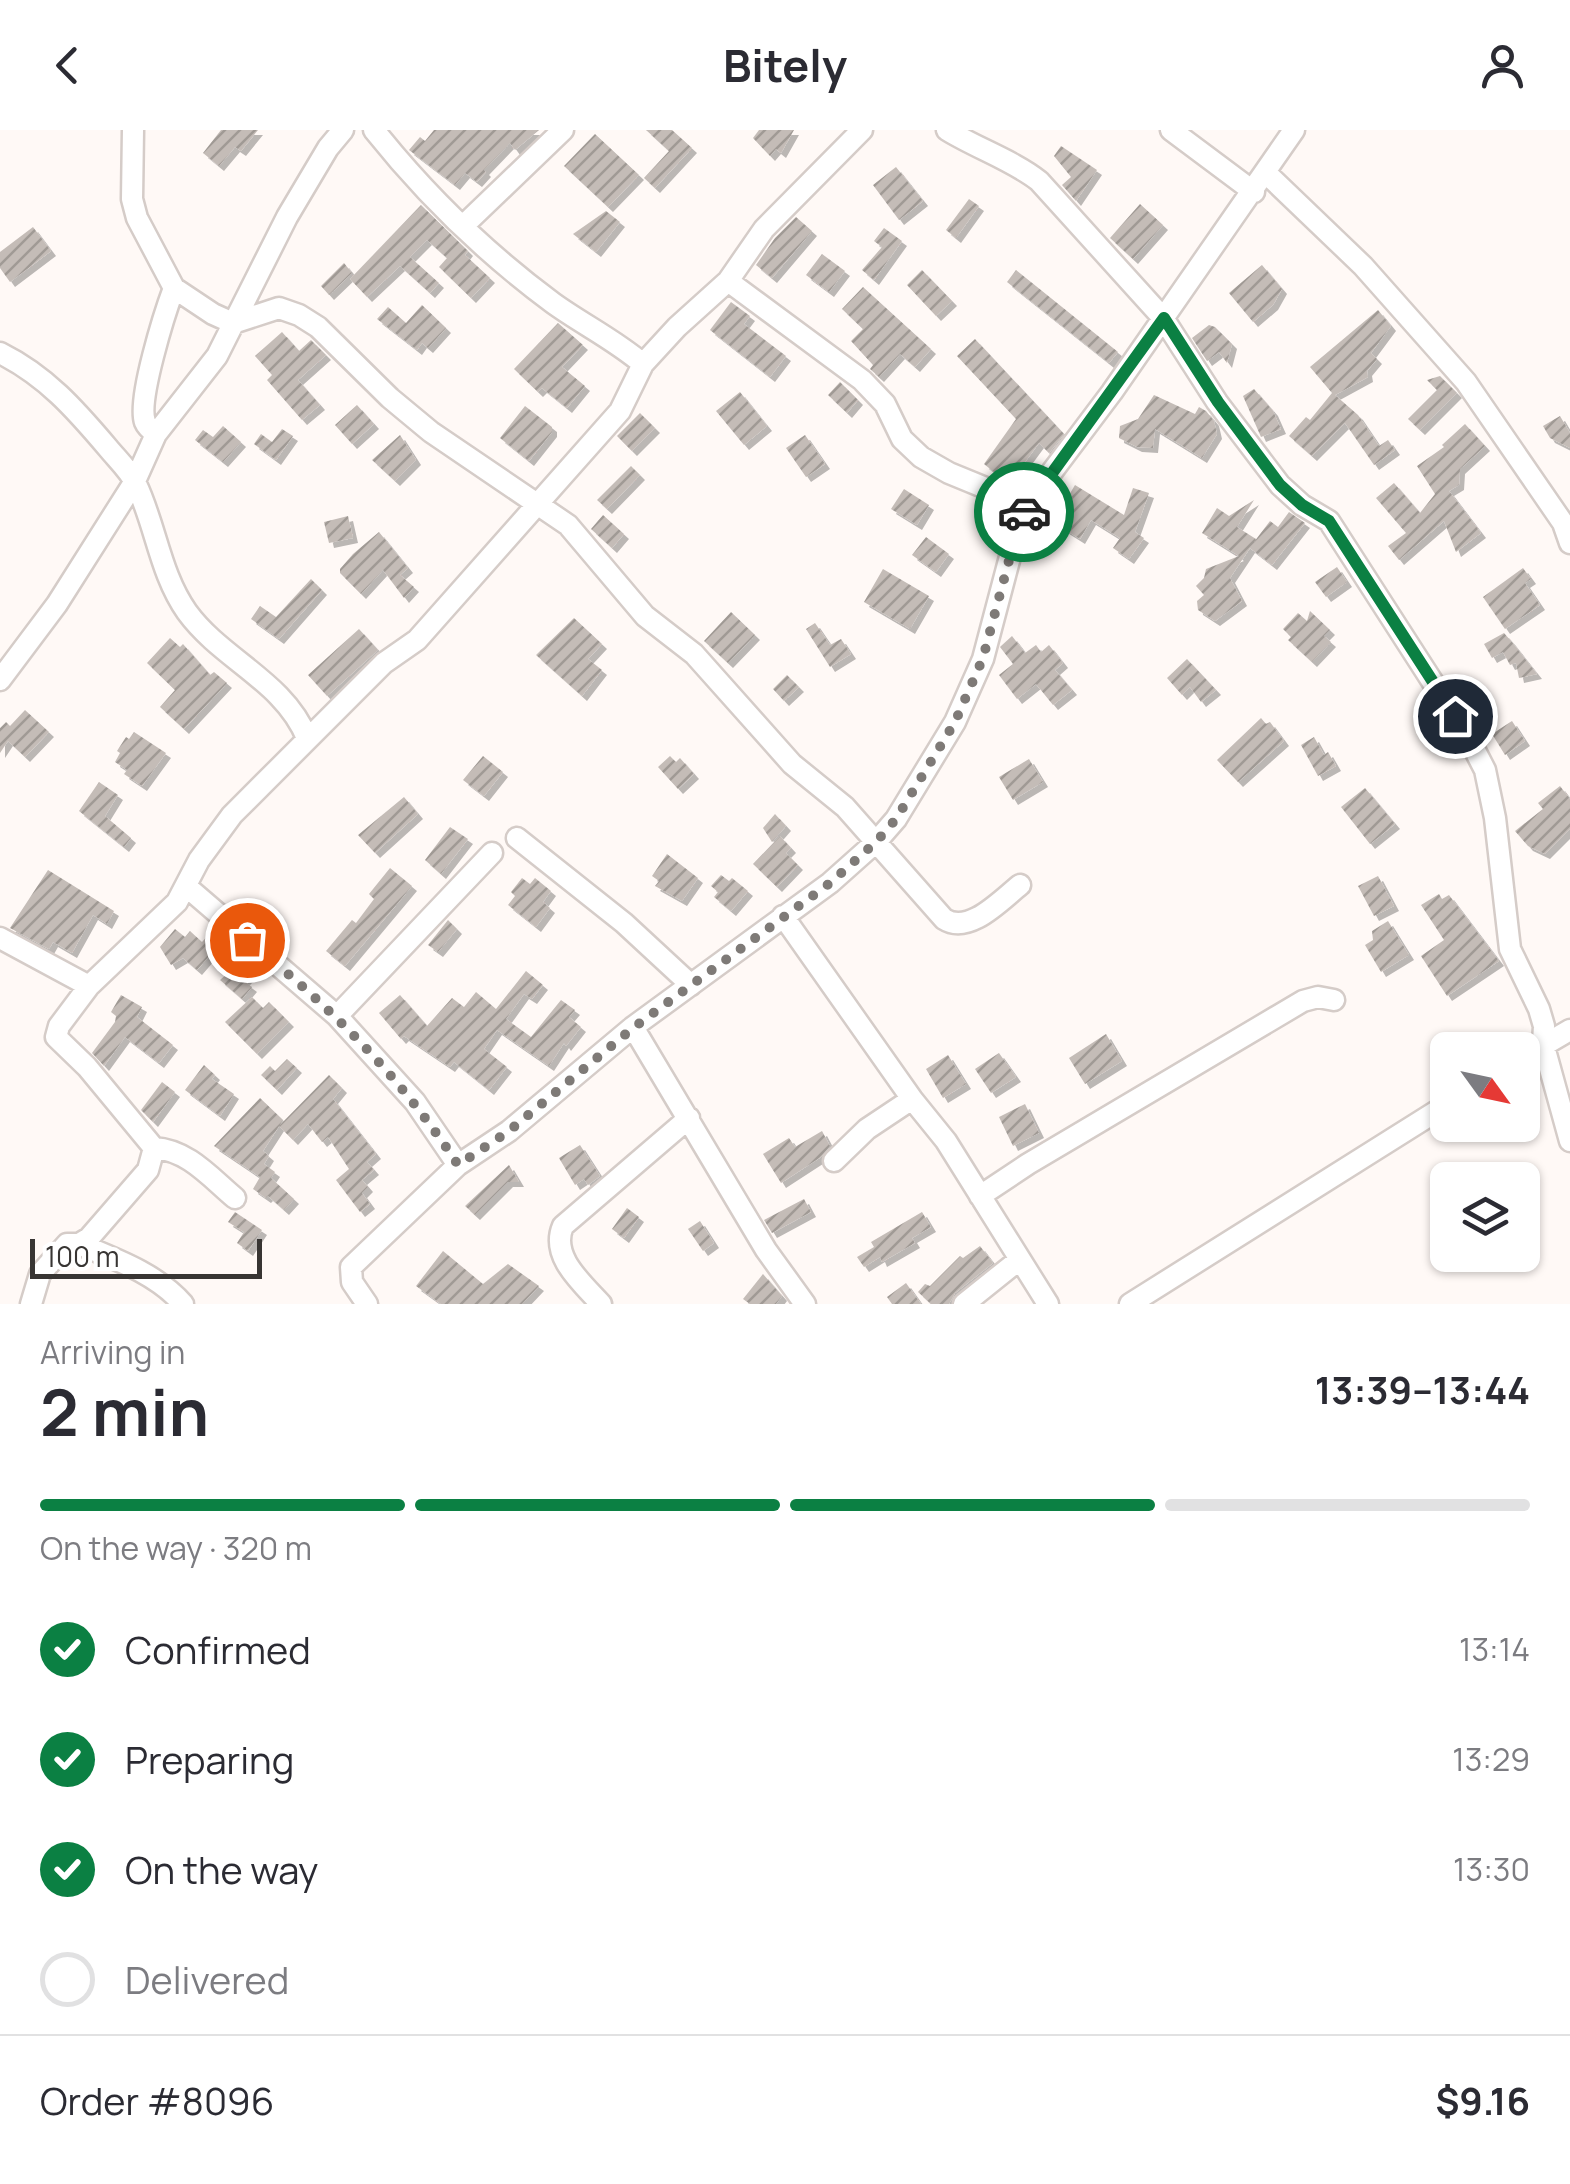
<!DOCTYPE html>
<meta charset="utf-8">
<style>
body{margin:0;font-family:Manrope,sans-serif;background:#f2f2f3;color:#2b2b33;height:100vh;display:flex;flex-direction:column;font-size:38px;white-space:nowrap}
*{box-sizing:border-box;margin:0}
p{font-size:32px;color:#7c7c81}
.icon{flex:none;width:55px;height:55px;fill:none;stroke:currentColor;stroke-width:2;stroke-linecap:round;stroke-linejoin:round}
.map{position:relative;height:1174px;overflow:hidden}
.details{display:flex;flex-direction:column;background:#fff;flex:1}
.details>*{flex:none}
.needle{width:65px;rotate:123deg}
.fabs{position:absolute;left:1430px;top:902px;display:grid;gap:20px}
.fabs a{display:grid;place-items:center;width:110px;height:110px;border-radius:15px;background:#fff;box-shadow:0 2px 8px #0004;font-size:50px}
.scale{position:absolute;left:30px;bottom:25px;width:232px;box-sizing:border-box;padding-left:10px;border:5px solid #383533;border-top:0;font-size:28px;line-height:35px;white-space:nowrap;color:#383533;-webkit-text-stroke:8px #fff;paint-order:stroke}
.pin{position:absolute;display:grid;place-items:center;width:85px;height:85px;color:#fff;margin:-42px;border:5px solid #fff;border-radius:50%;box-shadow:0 2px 10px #0007}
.courier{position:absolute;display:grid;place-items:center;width:100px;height:100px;margin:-50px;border:8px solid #0b8043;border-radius:50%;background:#fff;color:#222;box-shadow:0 2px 12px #0007}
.headline em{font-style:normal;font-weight:700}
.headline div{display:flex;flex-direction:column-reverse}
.headline{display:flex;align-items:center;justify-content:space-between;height:170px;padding:0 40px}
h1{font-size:65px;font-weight:700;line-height:75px}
.bar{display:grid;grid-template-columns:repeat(4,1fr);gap:15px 10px;align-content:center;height:120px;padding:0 40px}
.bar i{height:12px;border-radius:8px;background:#e1e1e2}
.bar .selected{background:#0b8043}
.bar p{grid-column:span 4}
.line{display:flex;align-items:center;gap:25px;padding:0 40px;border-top:2px solid #e1e1e2}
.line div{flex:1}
ol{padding:0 40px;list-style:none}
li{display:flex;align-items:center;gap:30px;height:110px}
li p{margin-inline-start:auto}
li .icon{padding:10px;border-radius:50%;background:#0b8043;color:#fff;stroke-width:4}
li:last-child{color:#7c7c81}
li i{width:55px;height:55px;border:5px solid #e1e1e2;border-radius:50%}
header{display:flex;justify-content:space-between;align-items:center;height:130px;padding:0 40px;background:#fff;font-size:45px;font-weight:700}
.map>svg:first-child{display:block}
.building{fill:url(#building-hatch);filter:url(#shadow)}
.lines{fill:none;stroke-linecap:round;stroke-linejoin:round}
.minor-casing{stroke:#d5ccc8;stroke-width:25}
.minor{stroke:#fff;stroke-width:20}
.done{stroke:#7e7a77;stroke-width:10;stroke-dasharray:0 18}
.route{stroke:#0b8043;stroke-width:12}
</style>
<header><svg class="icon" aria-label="back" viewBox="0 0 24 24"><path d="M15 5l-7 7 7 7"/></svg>Bitely<svg class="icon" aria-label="person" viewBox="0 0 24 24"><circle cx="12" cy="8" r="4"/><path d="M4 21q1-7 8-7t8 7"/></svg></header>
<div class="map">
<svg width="1570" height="1174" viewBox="0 0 1570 1174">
<defs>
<pattern id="building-hatch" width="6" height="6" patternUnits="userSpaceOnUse" patternTransform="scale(2.5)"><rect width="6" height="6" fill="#c4bcb7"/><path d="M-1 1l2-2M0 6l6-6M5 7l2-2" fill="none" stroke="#a09a95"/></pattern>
<filter id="shadow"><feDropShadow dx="5" dy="5" stdDeviation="0" flood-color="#0004"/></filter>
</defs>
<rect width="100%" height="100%" fill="#fff9f6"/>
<path class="building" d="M221 0H258L241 21 235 17 219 36 203 23Z
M434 0H539L515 20 510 13 484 40 486 42 477 52 465 43 455 55 409 20 420 7 425 11Z
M646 0H672L692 18 655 58 644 48 669 21Z
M759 0H794L781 23 776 19 770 26 753 8Z
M595 4 639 45 608 77 564 36Z
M1061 16 1097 40 1076 71 1062 55 1071 47 1054 26Z
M896 37 923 71 899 90 873 55Z
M969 69 979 76 956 108 946 100Z
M1140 74 1163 95 1133 129 1110 108Z
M421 75 468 121 465 125 490 148 471 168 439 137 447 128 427 110 410 127 439 153 430 163 400 136 367 167 350 149Z
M606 81 620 92 596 122 573 104Z
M796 87 812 101 772 148 756 135 775 108Z
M33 97 51 121 10 152 0 138V122Z
M884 98 902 111 874 150 862 140 882 117 874 111Z
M822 124 845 141 829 162 806 145Z
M344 133 352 143 329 165 321 156Z
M1262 135 1282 159 1273 175 1253 192 1229 163Z
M922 140 952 171 936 186 907 155Z
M1016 140 1118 222 1109 233 1007 152Z
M863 157 931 219 915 237 900 224 879 247 870 239 873 235 851 211 863 199 842 179Z
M731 172 750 186 744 194 786 226 770 247 710 200Z
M422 175 446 198 428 218 422 213 417 220 377 189 388 177 406 193Z
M1378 180 1391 196 1371 223 1377 229 1367 241 1368 247 1335 265 1358 285 1379 316 1388 310 1395 320 1374 335 1345 293 1312 326 1289 306 1306 287 1310 290 1332 263 1310 237Z
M558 193 583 215 562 237 585 256 567 278 542 258 538 262 514 239Z
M1209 195 1215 197 1232 214 1227 233 1219 222 1207 231 1192 208Z
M282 202 299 221 311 210 326 225 298 250 320 275 302 290 267 250 272 245 255 226Z
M975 209 1064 304 1049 323 1039 313 1014 347 999 346 984 334 1016 289 957 226Z
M1440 246 1457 263 1420 300 1408 289 1437 260 1427 250Z
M840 252 858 270 847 283 828 265Z
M1254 259 1273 281 1281 299 1261 307 1243 266Z
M740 262 767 296 744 315 716 281Z
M1154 265 1195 284 1199 277 1206 281 1214 291 1217 304 1202 328 1155 299 1153 318 1137 317 1119 308 1120 296 1138 289Z
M357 275 374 294 352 314 335 295Z
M525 276 552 297V302L529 331 500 308Z
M640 283 655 298 632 321 617 306Z
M1560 286 1570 303V318L1550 308 1543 296Z
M1465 294 1485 316 1460 339 1459 355 1449 361 1481 403 1456 422 1444 391 1399 430 1388 416 1406 403 1376 368 1394 353 1420 383 1435 364 1417 336 1444 317 1442 315Z
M223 296 241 312 223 332 195 310 203 300 213 307Z
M282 299 293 306 276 330 254 314 261 304 272 312Z
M400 305 416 330 395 351 372 330Z
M805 305 825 334 806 347 786 318Z
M631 336 640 345 607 379 597 370Z
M1075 355 1124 385 1133 358 1149 363 1135 402 1144 408 1129 429 1113 418 1120 408 1091 390 1080 409 1053 392Z
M904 359 929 375 917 395 891 379Z
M1254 370 1237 397 1256 409 1254 412 1270 391 1278 397 1289 382 1305 393 1272 435 1250 418 1230 448 1242 471 1215 491 1198 480 1197 471 1204 465 1196 456 1204 448 1206 439 1239 426 1202 403 1217 378 1229 386Z
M603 385 624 404 612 418 591 399Z
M348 386 353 408 329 413 324 392Z
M379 402 408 438 400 445 414 457 404 468 383 440 361 464 340 443V439L353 424Z
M926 407 949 424 936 442 912 425Z
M1337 437 1347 452 1326 467 1315 452Z
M1523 438 1531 449 1525 453 1540 475 1505 499 1483 467Z
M883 439 929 466 910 499 864 472Z
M311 449 322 460 279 509 251 489 260 476 276 487Z
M1310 481 1330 500 1324 506 1331 512 1312 532 1288 510 1291 507 1283 499 1298 483 1307 491Z
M731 482 755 505 728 533 704 511Z
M574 488 602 514 588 529 602 540 582 566 536 525Z
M815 493 830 515 841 509 851 524 830 537 806 499Z
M359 499 378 520 327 566 308 545Z
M1504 503 1511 511 1537 544 1519 548 1516 533 1510 535 1503 522 1492 528 1484 514Z
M1012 506 1025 523 1036 515 1041 522 1049 515 1063 533 1055 540 1072 560 1053 575 1036 554 1017 569 999 545 1013 534 1000 517Z
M170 508 180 517 183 514 210 545 214 542 227 553 184 599 160 577 175 560 147 533Z
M1187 529 1216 560 1201 572 1190 557 1182 565 1167 548Z
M787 545 799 557 784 571 773 559Z
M25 580 49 602 25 627 8 611 0 623V598L6 592 10 596Z
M1261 588 1266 594 1270 592 1284 611 1238 652 1217 630Z
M1512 591 1525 611 1505 625 1492 604Z
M134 602 166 623 142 656 124 644 127 640 115 632 120 623 117 621 126 607 129 609Z
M1314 607 1324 625 1328 622 1336 636 1318 646 1301 615Z
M483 626 503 642 484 666 463 650Z
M670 626 676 632 680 628 694 644 678 659 658 637Z
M1029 629 1043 652 1013 670 999 647Z
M99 652 118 665 105 686 131 708 124 717 79 681Z
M1560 656 1570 669V699L1545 724 1528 716 1515 701 1543 679 1538 673Z
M1365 658 1395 694 1370 714 1341 677Z
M404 667 418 684 375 723 358 705Z
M775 684 786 696 772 712 763 698Z
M450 697 468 709 441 744 425 730Z
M780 706 791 718 786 723 798 735 777 757 753 734Z
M667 724 698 748 682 771 655 756 659 751 652 746Z
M390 738 412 756 345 836 326 821 352 790 356 793 374 769 369 764Z
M48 740 114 781 107 794 93 785 72 823 53 812 49 819 10 798Z
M721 745 729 751 732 748 748 761 731 781 714 767 718 762 711 756Z
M1378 746 1394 776 1374 786 1358 756Z
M522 748 530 754 535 748 551 761 543 772 550 778 536 797 508 775 515 766 511 762Z
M1439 764 1442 769 1449 765 1499 831 1447 866 1421 826 1444 810 1421 775Z
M448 790 457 799 438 822 428 815Z
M1388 791 1409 825 1381 842 1365 815 1373 810 1372 801Z
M175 799 185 807 190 801 202 812 212 801 223 810 197 840 183 828 171 835 160 817Z
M239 833 251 844 244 851 252 857 242 869 220 850Z
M526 841 543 855 532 869 524 864 506 889 531 907 561 870 575 880 569 887 581 897 566 916 564 913 549 936 497 900 484 919 507 937 489 960 454 932 450 937 404 906 401 909 379 883 400 865 427 896 452 868 464 877 476 862 496 879Z
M121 865 142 877 137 887 173 915 159 933 125 907 104 936 92 923 115 892 116 886 111 882Z
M252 867 263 878 269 872 289 892 257 924 225 892Z
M1106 904 1122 931 1085 954 1069 928Z
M999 923 1016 947 991 963 975 939Z
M948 925 966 954 943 968 926 939Z
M287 929 297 938 277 960 261 945 270 936 275 941Z
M204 935 215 945 212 949 234 964 220 986 185 960Z
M329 945 342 958 333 969 376 1024 367 1032 374 1040 362 1050 368 1057 362 1063 370 1074 360 1082 336 1050 349 1039 328 1007 322 1012 308 994 293 1010 279 996Z
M162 952 175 962 153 992 141 980Z
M260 968 283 990 263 1021 269 1026 264 1034 275 1042 271 1048 294 1069 284 1080 268 1066 266 1068 253 1059 260 1047 214 1016Z
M1025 974 1039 1003 1013 1016 999 987Z
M822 1001 830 1016 821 1027 781 1053 763 1024 789 1008 795 1017Z
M580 1015 600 1046 588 1055 584 1049 575 1055 559 1028Z
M509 1035 519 1052H508L475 1085 465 1076Z
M804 1069 811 1082 772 1103 764 1090Z
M627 1078 639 1087 624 1108 612 1099Z
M235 1082 262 1100 248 1121 237 1113 244 1102 228 1092Z
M922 1082 931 1097 912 1108 915 1113 882 1132 880 1127 864 1137 857 1127 874 1117 871 1112Z
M700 1091 714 1113 703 1121 688 1099Z
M980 1116 993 1133 955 1163 949 1174H931L918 1162 925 1154 930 1156 960 1126 963 1128Z
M443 1121 483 1154 508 1134 539 1156 522 1174H441L416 1156Z
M763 1144 782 1166 776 1174H750L743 1169Z
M906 1153 921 1174H892L887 1167Z"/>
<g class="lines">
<g class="minor-casing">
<path id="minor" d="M133 0 132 69 137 88 174 158 213 184 233 193 279 178 299 185 318 197 390 268 431 302 568 395 645 486 694 524 792 634 845 677 944 789C969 805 1000 771 1020 755
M374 0C425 64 487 124 553 173 582 194 615 210 643 234L677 197 728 151 764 99 862 0
M947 0C976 18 1014 31 1039 51L1163 188 1217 272 1280 355 1302 375 1329 391 1468 607 1485 640 1495 688 1510 819 1539 879 1544 896 1543 913 1570 1011
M1171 0 1254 62
M1266 43 1363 136 1466 252 1563 393 1570 413
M463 96 563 0
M728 151 862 250 885 274 902 309 921 327 949 343 1027 375
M0 223C46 246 75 279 108 318 117 329 130 341 136 354 156 396 160 444 187 482 222 530 284 551 307 608
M156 304C152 301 147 297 145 292 137 270 165 182 174 158
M0 550 57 474 135 351 156 304 217 226 287 87 328 18 343 0
M517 708 624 793 691 855
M187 757 337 886 415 972 458 1035
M783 786 912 969 946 1011 1048 1174
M0 808 89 856
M337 886 492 723
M633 897 766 1120 805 1174
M1522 928 1570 900
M154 1018C188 1020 210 1047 235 1068
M834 1031 867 999 912 969
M980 1066 1028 1034 1303 871 1318 867 1334 870
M79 1114C115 1129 157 1144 183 1174
M31 1174 40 1144 67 1114H79L89 1108 148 1040 154 1018 87 937 56 907 59 896 89 856 177 772 199 730 232 685 384 533 417 510 620 281 643 234
M367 1174 352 1152 351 1137 458 1035 509 1001 633 897 830 753 876 712 896 689 955 592 983 529 1016 404 1027 375 1112 262 1294 0
M601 1174C581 1152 550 1126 563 1096L689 988
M964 1174 1019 1130
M1130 1174 1448 974"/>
</g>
<use href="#minor" class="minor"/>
</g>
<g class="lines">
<path class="done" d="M247 810C329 875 401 947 458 1035L509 1001 633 898 830 753 876 712 896 689 955 592 983 528 1016 404 1024 382"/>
<path class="route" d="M1024 382 1164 188 1218 272 1280 355 1302 375 1329 391 1455 586"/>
</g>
</svg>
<div class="fabs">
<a><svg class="needle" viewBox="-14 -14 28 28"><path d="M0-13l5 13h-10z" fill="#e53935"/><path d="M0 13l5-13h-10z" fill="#7c7c81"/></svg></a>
<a><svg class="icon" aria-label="layers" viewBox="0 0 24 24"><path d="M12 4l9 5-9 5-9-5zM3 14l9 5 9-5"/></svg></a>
</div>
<div class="scale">100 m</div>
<div class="pin" style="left:247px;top:810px;background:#ea580c"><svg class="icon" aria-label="bag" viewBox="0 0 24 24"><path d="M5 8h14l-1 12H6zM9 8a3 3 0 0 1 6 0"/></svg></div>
<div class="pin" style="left:1455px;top:586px;background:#1f2937"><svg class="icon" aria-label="home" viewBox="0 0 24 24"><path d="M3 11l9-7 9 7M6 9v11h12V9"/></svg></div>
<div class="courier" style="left:1024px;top:382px"><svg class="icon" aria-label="car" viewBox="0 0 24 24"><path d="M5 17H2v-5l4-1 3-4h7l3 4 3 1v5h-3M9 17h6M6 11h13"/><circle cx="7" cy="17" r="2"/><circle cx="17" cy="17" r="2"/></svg></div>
</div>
<section class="details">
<div class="headline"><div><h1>2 min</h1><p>Arriving in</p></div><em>13:39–13:44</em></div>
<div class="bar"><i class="selected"></i><i class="selected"></i><i class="selected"></i><i></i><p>On the way · 320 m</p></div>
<ol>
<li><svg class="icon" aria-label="check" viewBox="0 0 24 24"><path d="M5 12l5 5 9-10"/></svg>Confirmed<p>13:14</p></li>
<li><svg class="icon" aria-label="check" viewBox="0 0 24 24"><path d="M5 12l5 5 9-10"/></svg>Preparing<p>13:29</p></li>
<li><svg class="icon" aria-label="check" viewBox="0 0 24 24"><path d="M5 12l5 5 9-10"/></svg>On the way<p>13:30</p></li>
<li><i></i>Delivered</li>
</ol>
<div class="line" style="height:130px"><div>Order #8096</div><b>$9.16</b></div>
</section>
